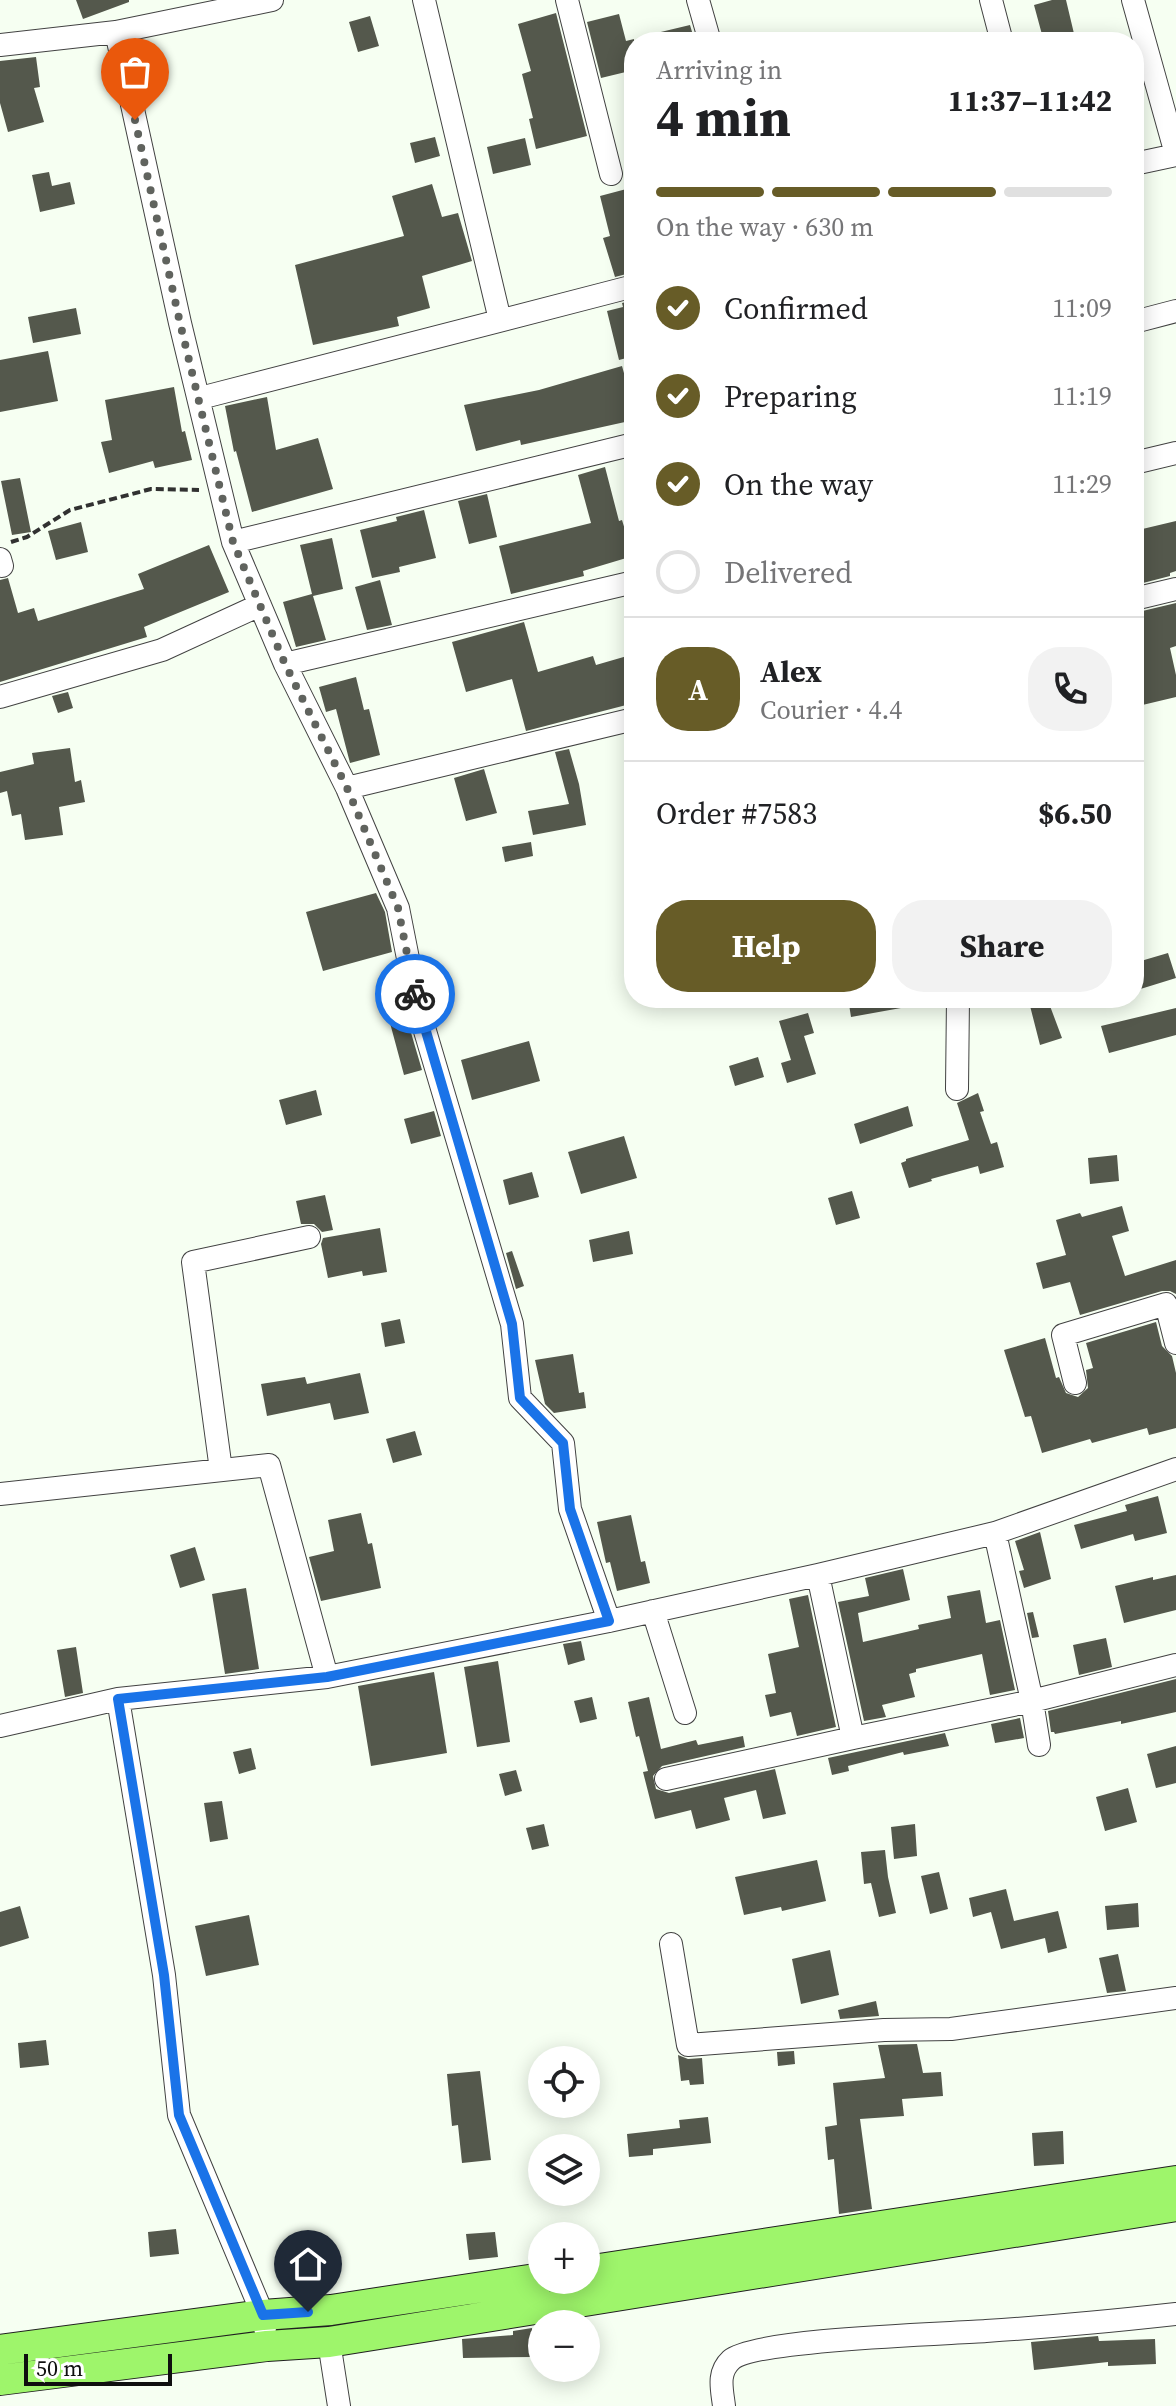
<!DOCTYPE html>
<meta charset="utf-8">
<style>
body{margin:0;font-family:"Source Serif 4",serif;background:#f2f2f2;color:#202124;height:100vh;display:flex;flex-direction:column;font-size:30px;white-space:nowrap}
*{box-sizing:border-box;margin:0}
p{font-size:26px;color:#757577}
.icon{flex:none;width:44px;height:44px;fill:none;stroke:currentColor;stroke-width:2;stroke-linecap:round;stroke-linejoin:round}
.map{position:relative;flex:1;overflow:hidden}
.drawer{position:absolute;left:624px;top:32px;width:520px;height:976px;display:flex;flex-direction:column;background:#fff;border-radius:32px;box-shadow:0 4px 20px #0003}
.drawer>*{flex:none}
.fabs{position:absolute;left:528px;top:2046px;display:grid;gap:16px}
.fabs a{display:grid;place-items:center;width:72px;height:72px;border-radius:50%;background:#fff;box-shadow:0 4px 20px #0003;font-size:40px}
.scale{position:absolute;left:24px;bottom:20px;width:148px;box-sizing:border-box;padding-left:8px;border:4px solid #0f0f0f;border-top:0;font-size:22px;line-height:28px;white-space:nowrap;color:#0f0f0f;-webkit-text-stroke:6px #fff;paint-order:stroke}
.pin{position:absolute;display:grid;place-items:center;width:68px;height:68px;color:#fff;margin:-82px -34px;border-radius:50% 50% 50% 0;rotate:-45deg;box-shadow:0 0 8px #0007}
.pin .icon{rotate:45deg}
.courier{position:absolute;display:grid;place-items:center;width:80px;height:80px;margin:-40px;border:6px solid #1a73e8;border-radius:50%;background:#fff;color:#222;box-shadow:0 2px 10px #0007}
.headline em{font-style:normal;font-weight:700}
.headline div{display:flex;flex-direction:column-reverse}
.headline{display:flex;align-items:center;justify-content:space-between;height:136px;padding:0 32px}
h1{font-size:52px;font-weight:700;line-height:60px}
.bar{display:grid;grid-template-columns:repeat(4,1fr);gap:12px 8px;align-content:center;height:96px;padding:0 32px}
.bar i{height:10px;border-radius:6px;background:#e0e0e0}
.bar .current{background:#675c27}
.bar p{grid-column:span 4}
.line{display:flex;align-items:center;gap:20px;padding:0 32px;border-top:2px solid #e0e0e0}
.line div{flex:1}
.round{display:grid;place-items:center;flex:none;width:84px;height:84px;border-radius:32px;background:#f2f2f2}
ol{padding:0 32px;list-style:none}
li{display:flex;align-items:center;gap:24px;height:88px}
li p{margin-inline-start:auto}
li .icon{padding:8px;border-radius:50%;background:#675c27;color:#fff;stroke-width:4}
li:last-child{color:#757577}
li i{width:44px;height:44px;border:4px solid #e0e0e0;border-radius:50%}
.cta{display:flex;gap:16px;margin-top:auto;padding:16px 32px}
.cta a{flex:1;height:92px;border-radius:32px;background:#675c27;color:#fff;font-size:32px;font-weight:700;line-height:92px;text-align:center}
.cta a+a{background:#f2f2f2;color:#202124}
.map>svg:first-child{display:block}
.building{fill:#54584c}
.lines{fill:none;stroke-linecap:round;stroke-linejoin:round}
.minor-casing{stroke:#424242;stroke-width:24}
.major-casing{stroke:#202020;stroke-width:32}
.path{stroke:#313131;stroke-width:4;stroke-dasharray:8 4;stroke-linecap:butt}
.minor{stroke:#fff;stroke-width:22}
.major{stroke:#9ef56b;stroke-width:30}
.done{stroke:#60635e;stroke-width:8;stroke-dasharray:0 14.4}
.route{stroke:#1a73e8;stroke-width:10}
</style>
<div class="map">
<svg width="1176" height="2406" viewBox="0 0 1176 2406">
<rect width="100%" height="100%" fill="#f6fff2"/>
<path class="building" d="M76 0H129V2L83 19Z
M1052 0H1066L1076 42H1044L1034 5Z
M556 13 587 136 536 149 529 119 533 118 522 74 531 71 518 24Z
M619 14 626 41 634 39V70L601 78 587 22Z
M370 16 379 46 358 52 349 22Z
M690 25 695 42H645L644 36Z
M36 57 40 87 34 88 44 122 8 132 0 103V61Z
M435 137 440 156 415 163 410 143Z
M525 138 531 165 493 174 487 147Z
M49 172 52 186 70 182 75 204 40 212 32 175Z
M432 184 442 217 458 213 472 261 422 276 430 308 397 317 399 326 313 345 295 265 404 236 392 196Z
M634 187V272L615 277 603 238 610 236 600 196Z
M634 300V356L619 360 607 311 623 307 622 303Z
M76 308 81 334 33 343 28 317Z
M48 351 58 401 0 412V360Z
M622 366 634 409V420L521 445 520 440 476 451 464 405 539 390Z
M174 387 182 432 185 431 192 460 155 468 153 461 109 473 101 442 112 440 105 400Z
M267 397 276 450 318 438 333 489 252 512 236 451 234 452 225 406Z
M605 467 619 521 622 520 633 556 583 571 584 576 511 594 499 546 591 523 578 475Z
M20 478 31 532 12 535 1 481Z
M487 494 497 537 469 544 458 501Z
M424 510 436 558 399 567 400 572 372 578 360 530 397 521 396 517Z
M1176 521V571L1170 573V576L1143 583 1134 546V531Z
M81 522 88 552 56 560 48 531Z
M332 538 343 589 313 596 326 640 296 647 283 602 312 594 300 545Z
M209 545 229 592 144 627 147 637 0 682V580L8 578 18 613 34 608 38 621 144 589 138 574Z
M380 580 392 625 367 630 355 587Z
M1176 603V646L1170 648 1176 675V697L1134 707V613Z
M524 622 538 672 593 656 596 665 634 654V703L526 731 512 679 466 692 452 642Z
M356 677 364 710 369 709 380 755 350 763 336 709 326 712 319 687Z
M68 692 73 708 58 713 52 696Z
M70 748 75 782 81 780 85 802 59 807 63 835 25 840 21 814 12 816 7 791 0 793V772L34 764 32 753Z
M569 749 579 784 586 825 533 835 528 811 569 804 555 752Z
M484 769 497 813 466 821 454 778Z
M531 842 533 856 505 862 502 847Z
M376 893 385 912 392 952 323 971 306 912Z
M1168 953 1176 978 1134 991V963Z
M848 998H912V1006L851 1017Z
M1028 998H1047L1062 1038 1040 1045Z
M1176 1008V1035L1109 1053 1101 1026Z
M808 1013 814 1033 804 1036 816 1074 787 1083 781 1063 791 1060 779 1021Z
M407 1019 422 1070 404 1075 390 1023Z
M529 1041 540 1081 472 1100 461 1060Z
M758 1057 764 1077 735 1086 729 1066Z
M316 1090 322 1115 286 1125 279 1100Z
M978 1093 984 1111 980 1112 991 1144 997 1142 1004 1167 980 1174 978 1166 931 1179 932 1181 909 1188 901 1163 906 1161V1159L969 1140 957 1103Z
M908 1106 913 1126 860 1144 854 1124Z
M434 1111 441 1136 411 1144 404 1119Z
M624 1136 637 1178 581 1194 568 1152Z
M1117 1155 1119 1181 1090 1184 1088 1158Z
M532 1172 539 1197 509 1205 503 1180Z
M852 1191 860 1218 836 1225 828 1198Z
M325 1195 333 1230 322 1232 314 1224H301L296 1201Z
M1122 1206 1129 1231 1112 1236 1125 1276 1176 1260V1294L1170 1291H1162L1080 1315 1070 1282 1043 1289 1036 1263 1066 1255 1056 1220 1080 1213 1082 1217Z
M380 1228 387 1272 363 1276 362 1271 328 1278 321 1244 323 1238Z
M629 1231 633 1254 593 1262 589 1240Z
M512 1251 524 1286 516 1289 506 1253Z
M400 1319 405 1343 385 1347 381 1323Z
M1156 1322 1162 1346 1172 1356 1176 1373V1428L1149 1435 1147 1428 1092 1443 1090 1439 1042 1453 1031 1416 1025 1417 1004 1350 1045 1338 1056 1378 1059 1377 1066 1393 1078 1397 1088 1388 1086 1370 1093 1368 1086 1343Z
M573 1354 579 1393 584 1392 586 1408 554 1413 545 1404 535 1360Z
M360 1373 369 1413 334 1420 330 1403 267 1416 261 1384 305 1377 307 1384Z
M415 1431 422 1455 393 1463 386 1439Z
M1158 1496 1167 1533 1135 1541 1133 1534 1081 1549 1074 1525 1127 1511 1125 1505Z
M361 1513 368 1544 372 1543 381 1588 321 1601 309 1557 334 1551 328 1520Z
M631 1515 641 1562 645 1561 650 1583 617 1591 610 1562 606 1563 597 1522Z
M1040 1532 1051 1579 1024 1588 1019 1571 1024 1570 1015 1541Z
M195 1547 205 1580 180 1588 170 1555Z
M903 1569 910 1600 858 1613 863 1642 919 1629 918 1625 951 1618 947 1596 980 1590 986 1623 1000 1620 1015 1690 990 1695 982 1654 916 1669V1672L909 1674 915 1697 882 1705 886 1717 864 1721 838 1602 869 1596 865 1578Z
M1176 1575V1610L1124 1623 1115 1586 1153 1577V1580Z
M246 1588 259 1669 225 1674 212 1594Z
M808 1595 836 1727 797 1736 791 1712 770 1717 765 1695 776 1693 768 1654 799 1647 789 1599Z
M1033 1612 1039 1637 1032 1638 1027 1613Z
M1106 1638 1112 1667 1079 1675 1073 1645Z
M581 1641 585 1660 568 1665 563 1644Z
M76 1647 83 1693 65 1697 57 1650Z
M498 1661 510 1742 477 1747 464 1667Z
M434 1672 447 1753 371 1766 358 1686Z
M1176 1679V1712L1121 1724V1721L1055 1734 1054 1732H1051L1048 1711Z
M592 1697 597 1719 580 1723 574 1701Z
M649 1697 661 1749 696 1740 698 1745 743 1736 745 1747 662 1766 653 1776 656 1789 669 1793 775 1769 786 1814 763 1819 756 1790 724 1798 730 1820 696 1829 691 1810 655 1819 643 1772 648 1771 639 1736 636 1737 628 1702Z
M1020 1718 1024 1738 995 1743 991 1724Z
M945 1733 949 1746 904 1755 903 1752 848 1766 849 1771 832 1775 828 1758Z
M1176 1746V1783L1156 1788 1147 1754Z
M251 1748 256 1769 239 1774 233 1752Z
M516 1770 522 1791 505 1796 499 1774Z
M1128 1788 1137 1822 1105 1831 1096 1797Z
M222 1801 228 1839 210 1842 204 1803Z
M544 1824 549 1846 532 1850 526 1828Z
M915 1824 917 1856 894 1859 891 1827Z
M885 1850 888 1877 896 1913 879 1917 871 1883 864 1884 861 1852Z
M817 1860 826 1901 782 1911 781 1907 744 1915 735 1877Z
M939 1872 948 1909 930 1914 921 1876Z
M1006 1889 1014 1921 1058 1911 1067 1948 1048 1953 1045 1938 1001 1949 991 1912 973 1917 969 1898Z
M1138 1903 1139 1927 1107 1930 1105 1906Z
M20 1906 29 1938 0 1947V1912Z
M249 1915 259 1965 206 1976 195 1926Z
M830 1950 839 1995 801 2004 792 1959Z
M1118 1954 1126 1991 1107 1993 1099 1958Z
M876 2001 879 2016 840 2019 838 2010Z
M46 2040 49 2065 20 2068 18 2043Z
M917 2044 923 2073 941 2072 943 2096 902 2099 904 2116 860 2119 872 2209 839 2214 834 2159 828 2160 825 2127 837 2125 833 2083 885 2078 878 2045Z
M794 2051 795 2064 778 2066 777 2052Z
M678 2055 688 2059 702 2058 704 2084 690 2085 689 2080 681 2081Z
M480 2071 491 2160 462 2163 458 2125 452 2126 447 2074Z
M708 2117 711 2143 653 2149V2155L629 2157 627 2134 680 2128 679 2120Z
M1063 2131 1064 2164 1034 2166 1032 2133Z
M176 2229 179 2254 150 2257 148 2232Z
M495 2232 498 2257 469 2260 466 2234Z
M532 2328V2357L463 2358 462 2339 513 2335V2331Z
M1098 2336 1099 2341 1155 2339 1156 2364 1108 2366V2362L1034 2370 1031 2342Z"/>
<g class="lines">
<g class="minor-casing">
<path id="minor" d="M424 0 500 320
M567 0 611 174
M698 0 710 42
M991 0 1002 42
M1133 0 1176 154
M116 32 180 323 233 542 285 664 347 788 398 908 417 1004 512 1324 520 1398 563 1443 570 1509 609 1621
M0 45 116 32 272 0
M1134 164 1176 155
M1134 322 1176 311
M208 396 634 286
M1134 463 1176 453
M233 542 634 444
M0 559 2 566
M1134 599 1176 589
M285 664 634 582
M0 697 162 650 260 605
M347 788 634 719
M957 1089 958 998
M1075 1383 1063 1335 1166 1304 1176 1343
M221 1470 193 1262 309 1237
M0 1494 269 1465 327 1677
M995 1533 1032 1701 1039 1745
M653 1611 685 1713
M118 1699 164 1975 179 2115 263 2315 265 2328
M0 1726 118 1699 327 1677 609 1621 818 1575 995 1533 1176 1469
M853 1738 1032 1701 1176 1665
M666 1779 853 1738 818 1575
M671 1944 688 2045 884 2030 951 2029 1176 1998
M329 2342 339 2406
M724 2406C722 2389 717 2373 731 2360 754 2339 945 2334 986 2331 1050 2327 1113 2321 1176 2314"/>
</g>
<g class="major-casing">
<path id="major" d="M586 2271 1176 2181
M0 2350 263 2315 331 2310 542 2278
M0 2380 267 2346 329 2342 1176 2206"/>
</g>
<path class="path" d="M11 542 27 537 70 510 151 489 199 490"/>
<use href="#minor" class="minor"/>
<use href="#major" class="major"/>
</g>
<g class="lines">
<path class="done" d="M135 120 180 323 233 542 285 664 347 788 398 908 415 994"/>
<path class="route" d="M308 2312 263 2315 179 2115 164 1975 118 1699 327 1677 609 1621 570 1509 563 1443 520 1398 512 1324 415 994"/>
</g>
</svg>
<div class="fabs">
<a><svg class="icon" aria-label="locate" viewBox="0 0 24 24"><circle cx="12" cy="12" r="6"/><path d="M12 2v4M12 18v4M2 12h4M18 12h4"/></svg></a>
<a><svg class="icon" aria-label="layers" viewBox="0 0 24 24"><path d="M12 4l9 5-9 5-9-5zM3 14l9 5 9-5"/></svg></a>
<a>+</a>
<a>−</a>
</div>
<div class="scale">50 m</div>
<div class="pin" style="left:135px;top:120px;background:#ea580c"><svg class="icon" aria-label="bag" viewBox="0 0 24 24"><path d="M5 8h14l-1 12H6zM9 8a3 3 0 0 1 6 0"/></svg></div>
<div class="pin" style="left:308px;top:2312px;background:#1f2937"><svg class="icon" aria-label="home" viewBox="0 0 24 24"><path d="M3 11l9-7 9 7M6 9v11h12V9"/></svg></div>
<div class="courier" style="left:415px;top:994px"><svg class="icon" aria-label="bike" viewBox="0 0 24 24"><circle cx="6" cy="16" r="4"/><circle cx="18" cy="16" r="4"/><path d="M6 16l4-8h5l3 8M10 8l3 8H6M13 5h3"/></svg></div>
<section class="drawer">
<div class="headline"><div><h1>4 min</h1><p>Arriving in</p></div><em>11:37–11:42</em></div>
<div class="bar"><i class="current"></i><i class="current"></i><i class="current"></i><i></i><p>On the way · 630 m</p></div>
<ol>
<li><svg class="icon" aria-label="check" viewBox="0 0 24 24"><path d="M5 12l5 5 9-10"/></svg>Confirmed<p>11:09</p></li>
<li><svg class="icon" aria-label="check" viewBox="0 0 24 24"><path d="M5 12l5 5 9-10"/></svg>Preparing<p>11:19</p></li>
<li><svg class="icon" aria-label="check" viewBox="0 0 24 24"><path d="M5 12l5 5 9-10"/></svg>On the way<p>11:29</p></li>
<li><i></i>Delivered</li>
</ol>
<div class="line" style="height:144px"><b class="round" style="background:#675c27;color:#fff">A</b><div><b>Alex</b><p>Courier · 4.4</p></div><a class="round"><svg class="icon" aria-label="phone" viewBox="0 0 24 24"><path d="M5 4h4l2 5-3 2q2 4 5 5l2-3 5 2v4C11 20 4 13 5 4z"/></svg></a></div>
<div class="line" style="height:104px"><div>Order #7583</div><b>$6.50</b></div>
<div class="cta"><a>Help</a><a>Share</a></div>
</section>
</div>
